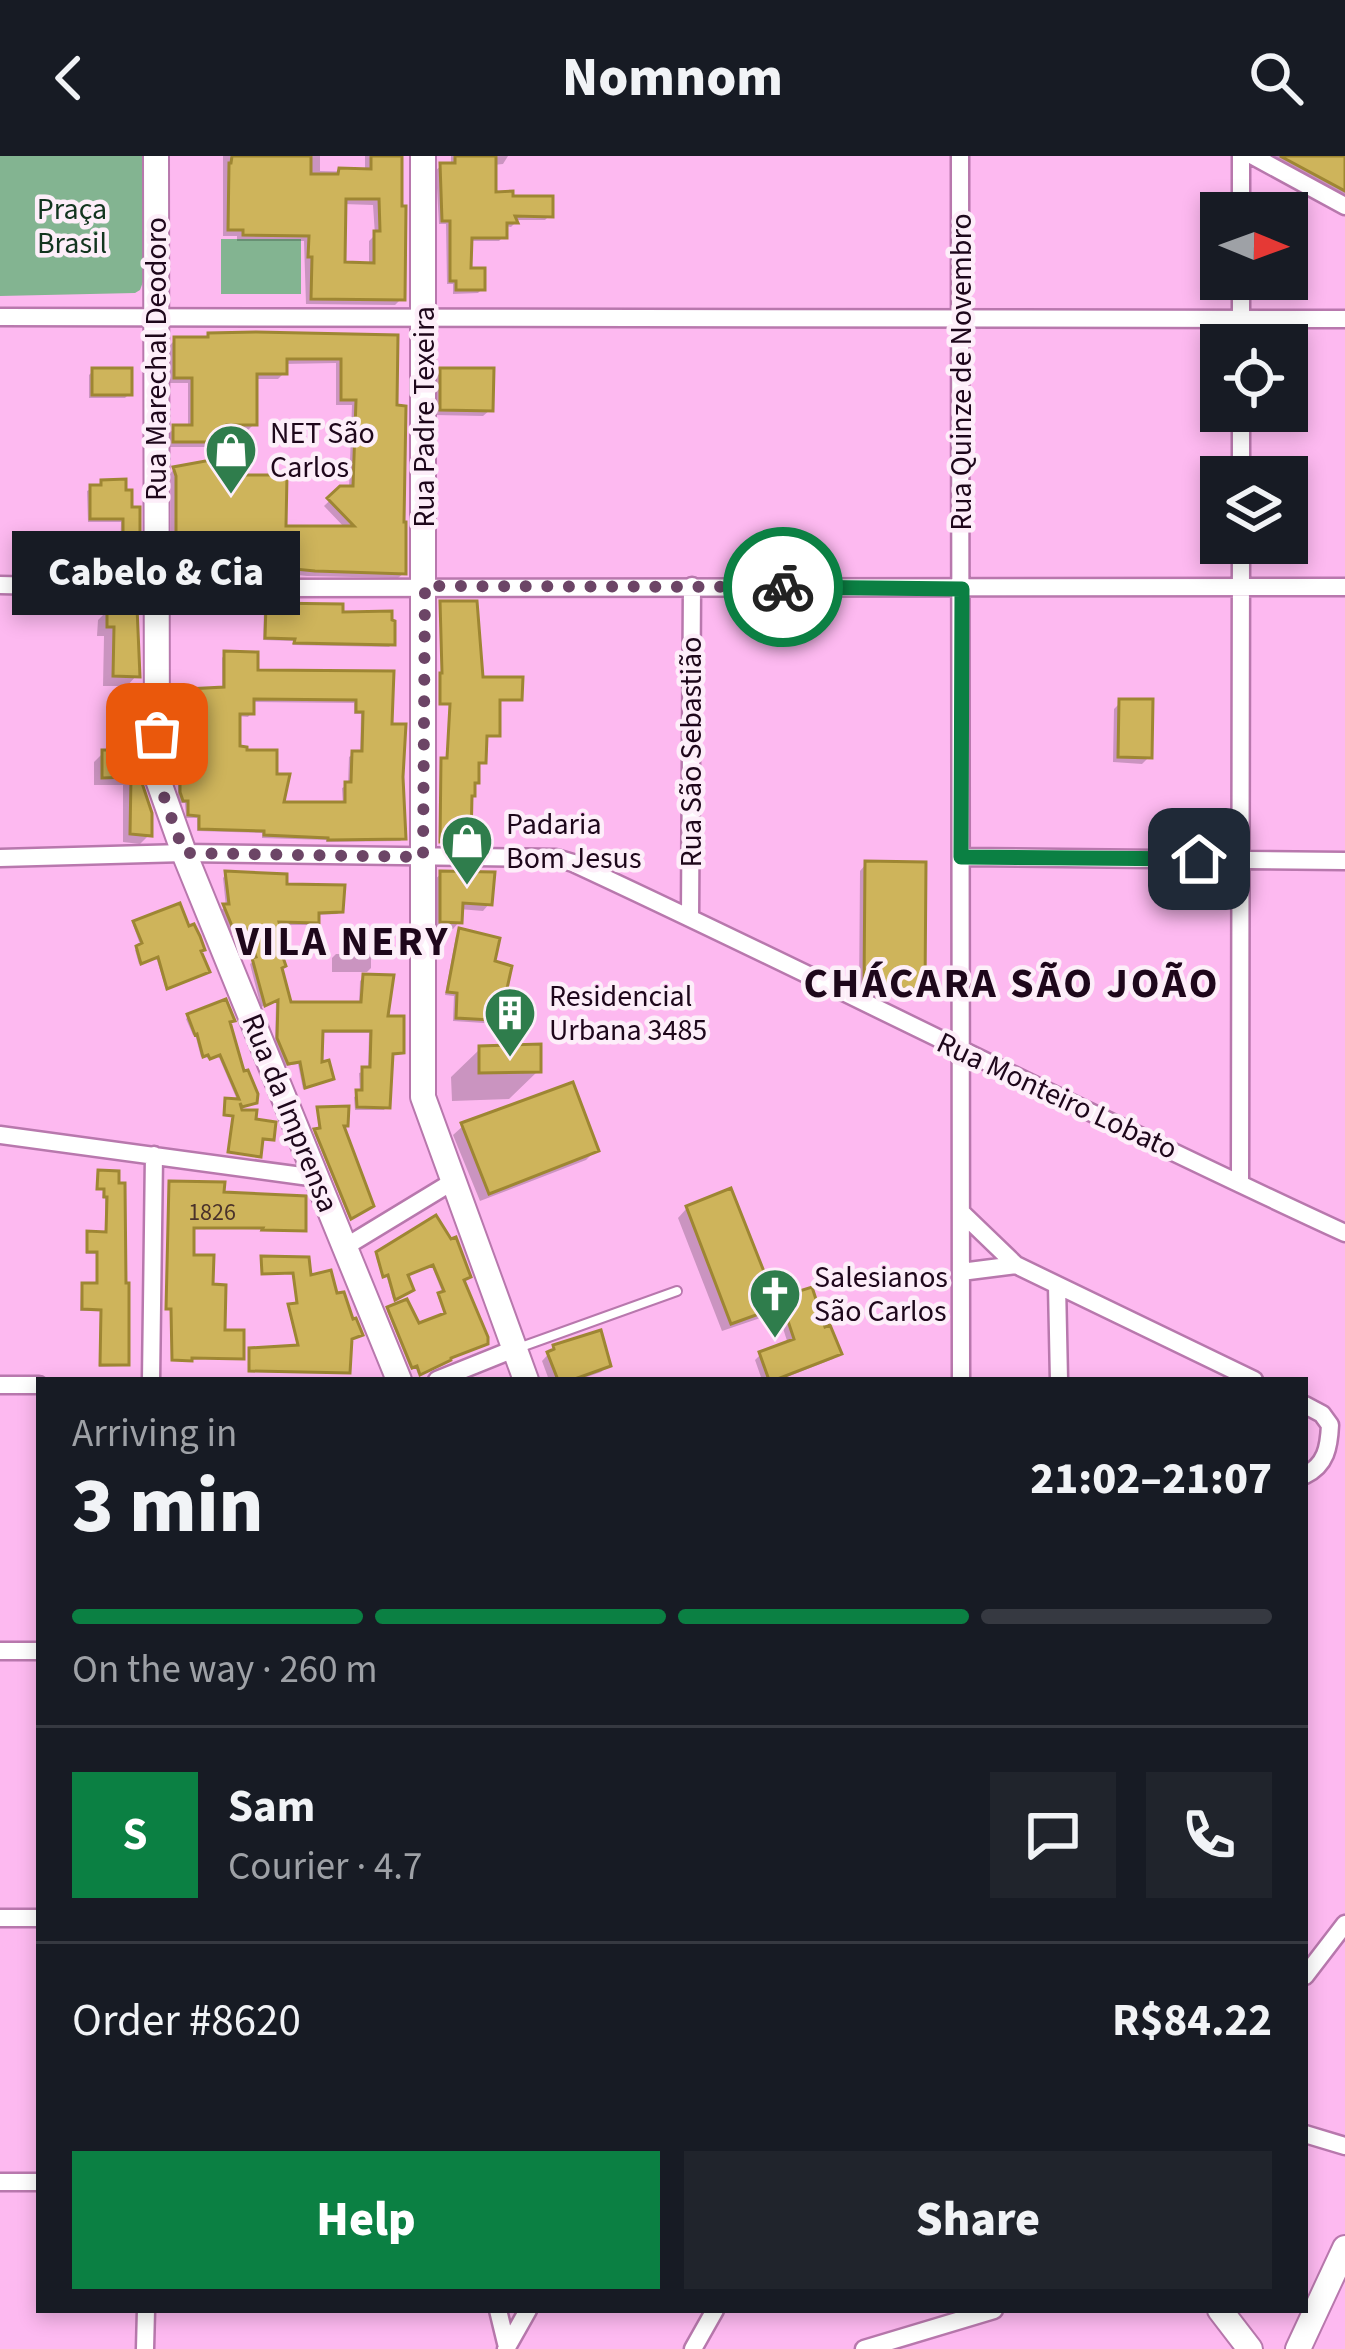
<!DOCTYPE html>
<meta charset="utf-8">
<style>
body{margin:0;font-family:"Source Sans 3",sans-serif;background:#20242c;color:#f1f3f6;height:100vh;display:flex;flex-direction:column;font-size:45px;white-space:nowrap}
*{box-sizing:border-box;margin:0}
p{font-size:39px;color:#9ea1a6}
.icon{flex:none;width:66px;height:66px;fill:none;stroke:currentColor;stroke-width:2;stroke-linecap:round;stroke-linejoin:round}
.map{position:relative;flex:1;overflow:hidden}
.sheet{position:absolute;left:36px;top:1221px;width:1272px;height:936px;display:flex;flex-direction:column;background:#171b24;border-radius:0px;box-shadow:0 6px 18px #0003}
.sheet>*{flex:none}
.needle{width:78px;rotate:91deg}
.controls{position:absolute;left:1200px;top:36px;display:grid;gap:24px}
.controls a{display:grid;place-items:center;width:108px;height:108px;border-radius:0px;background:#171b24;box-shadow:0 6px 18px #0003;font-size:60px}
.pin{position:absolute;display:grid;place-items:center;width:102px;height:102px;color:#fff;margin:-51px;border-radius:24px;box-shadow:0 6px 18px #0006}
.courier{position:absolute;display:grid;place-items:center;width:120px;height:120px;margin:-60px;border:9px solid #0b8043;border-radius:50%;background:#fff;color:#222;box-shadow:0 3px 15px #0007}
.bubble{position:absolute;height:84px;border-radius:0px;background:#171b24;box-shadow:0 6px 18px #0003;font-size:39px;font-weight:800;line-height:84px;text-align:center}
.head em{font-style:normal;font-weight:800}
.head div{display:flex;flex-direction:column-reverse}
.head{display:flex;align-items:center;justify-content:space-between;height:204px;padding:0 36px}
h1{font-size:78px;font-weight:800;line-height:90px}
.bar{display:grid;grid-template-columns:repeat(4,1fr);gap:18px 12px;align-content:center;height:144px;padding:0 36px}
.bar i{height:15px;border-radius:9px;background:#363941}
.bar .selected{background:#0b8043}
.bar p{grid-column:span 4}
.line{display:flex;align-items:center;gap:30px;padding:0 36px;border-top:3px solid #363941}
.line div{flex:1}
.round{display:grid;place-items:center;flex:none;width:126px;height:126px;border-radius:0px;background:#20242c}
.cta{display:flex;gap:24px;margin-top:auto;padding:24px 36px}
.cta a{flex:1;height:138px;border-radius:0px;background:#0b8043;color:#fff;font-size:48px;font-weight:800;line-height:138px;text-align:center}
.cta a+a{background:#20242c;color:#f1f3f6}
header{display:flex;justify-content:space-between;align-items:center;height:156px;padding:0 36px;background:#171b24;font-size:54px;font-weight:800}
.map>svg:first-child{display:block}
.green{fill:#83b491}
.shadow{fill:#0003;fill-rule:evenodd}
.building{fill:#ceb45b;stroke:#9e8633;stroke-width:3;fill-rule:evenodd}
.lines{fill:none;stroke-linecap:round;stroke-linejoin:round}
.lane-casing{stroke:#b878ad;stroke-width:12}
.street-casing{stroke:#b878ad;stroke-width:21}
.secondary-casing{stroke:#b878ad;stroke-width:28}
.lane{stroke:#fff;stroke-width:8}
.street{stroke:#fff;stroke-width:16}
.secondary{stroke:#fff;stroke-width:24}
.done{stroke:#6c4566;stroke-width:12;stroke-dasharray:0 21.6}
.route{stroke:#0b8043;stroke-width:15}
.labels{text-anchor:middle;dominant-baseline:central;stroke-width:9;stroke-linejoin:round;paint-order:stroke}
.number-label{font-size:24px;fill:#4a322b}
.park-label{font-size:30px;fill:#12351f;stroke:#fdeef9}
.street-label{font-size:30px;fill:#1e071b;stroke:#fdeef9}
.poi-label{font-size:30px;fill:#1e071b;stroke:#fdeef9;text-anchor:start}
.district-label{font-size:42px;font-weight:bold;letter-spacing:3px;fill:#1e071b;stroke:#fdeef9}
</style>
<header><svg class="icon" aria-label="back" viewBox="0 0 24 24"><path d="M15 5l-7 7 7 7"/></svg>Nomnom<svg class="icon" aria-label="search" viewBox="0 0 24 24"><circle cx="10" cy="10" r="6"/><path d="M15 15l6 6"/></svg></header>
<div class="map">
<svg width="1345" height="2193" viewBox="0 0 1345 2193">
<rect width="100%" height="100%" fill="#fdb9f0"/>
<path class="green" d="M0 0H145L143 126 140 134 135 137 0 140Z
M221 83H301V138H221Z"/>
<path class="shadow" d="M223 0H320V15L365 16V0H401L402 142 395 149 306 148 304 85H237V80H223ZM343 48 373 49 375 79 369 85V110L342 109Z
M451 0H508L503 8 493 9V39L510 43 550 59 545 64H513L515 67 511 71 504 70V80L499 85H468V115L482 133 478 137 453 138V128H447L446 68H439L436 14 441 10H451Z
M1261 0H1345V45Z
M395 182 394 252 404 417 398 422 307 420 289 418V414L180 419V396H171V327L169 319 174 313 227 322 283 373H346L324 350 342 333H349L352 249H336V207L284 208V217L278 223H254V268L248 274H224V285L218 291H169V278L174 272H188V227H169V190L175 184Z
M93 215 129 238 125 242H89V219Z
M441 215 490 254 483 260 434 259V222Z
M102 327 123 337 137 413 133 416H103V402L107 398 120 399 121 366H88L87 335Z
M441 448 481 524 519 543 497 545V579L484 581 483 606 476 608 468 682 440 686V607L447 605 450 549H439V522L442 519Z
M267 450 340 459 392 488 389 491 293 489V485L263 484 264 453Z
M108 454 137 519 127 530H103L104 480H97L98 464Z
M225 498 255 517 391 518 389 571 400 621 403 682 400 685 326 686V684L262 682V677L197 675V662H186L185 647H180L178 641V610L171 605V597L175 593H187L185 540 189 536 222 534V502ZM251 546 354 547V558H361L360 598H353L349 601 348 629 342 632 343 649H281L237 593V560L248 561 251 557Z
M1121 546 1149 601 1142 608 1113 606 1114 553Z
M121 553 149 679 140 688 123 686V629H94V606L103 597H112V562Z
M866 708 922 832 916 839 859 838 860 715Z
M226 718 284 731 341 755 337 758 316 759 313 769H276L279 813 289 849H359L360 825 364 821 401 896 390 900 387 950 384 954H355L354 941 360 938 359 917 368 914 369 877H320L319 909 331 922 327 926 303 933 298 908 285 910 275 887 276 845 261 851 250 808 254 805 243 775 231 777 221 754 226 751 223 722Z
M441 718 489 748 483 755 459 753V766L453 773 434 772V724Z
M135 767 199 796 204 818 166 833 156 801 139 808 135 794 141 791 133 769Z
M460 776 492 807 502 845 497 849 489 847 488 863 484 867 453 865 454 840 445 839 456 780Z
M336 798H371V812L367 816H332V802Z
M188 861 229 866 252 948 238 952 271 983 269 985 260 984 229 993 233 961 223 960 224 947 238 946 218 899 208 903 206 899 201 901 195 878 193 879 186 863Z
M480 893 538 915 509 943 452 945 451 921Z
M318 954 342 972 371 1049 349 1062 314 977 319 975Z
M463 970 596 994 586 1004 480 1045 453 979Z
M99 1017 124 1049 126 1208 123 1210 99 1211 100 1155H80L81 1132 83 1130H96V1098H86V1081L89 1078H105V1042H102L103 1034H96Z
M170 1028 221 1038 303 1074 191 1072V1102L210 1131 222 1177 239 1204 190 1202 187 1205H172L171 1153H165Z
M687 1052 775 1150 766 1160 722 1175 678 1062Z
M435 1063 450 1087 461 1125 447 1202 418 1218 415 1210 410 1212 387 1155 389 1154 417 1170 445 1160 438 1141 443 1138 431 1108 405 1119 409 1135 393 1143 386 1118 382 1120 376 1101Z
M262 1103 309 1122 349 1183 345 1217 249 1216 251 1195 298 1192 288 1153 297 1150 292 1117 261 1119Z
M782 1144 823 1175 839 1198 833 1203 779 1224H762L755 1204 761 1198 788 1188 776 1150Z
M554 1192 608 1209 601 1216 578 1224H549L542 1205Z"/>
<path class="building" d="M232 0H311V18H338L339 12 371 13V0H402V50H406L405 144 311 143 312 101H308L309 80 243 79V74H228L229 7H231ZM346 43H379L380 75H374V107L345 106Z
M455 0H496V36L513 35V40H553V61L515 60 518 67H507V82H472L471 112H485V134H456V125H450V65H442L440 7H455Z
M1280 0H1345V35Z
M256 176 398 179 397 249 406 250 404 366H406V418L315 415 294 413V410L221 412V415L184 414V392H176V320L173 311 227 301 230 303V319H287L286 370H354L327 342 340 330H353L356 244H341V203H287V218H257V269H227V286H173V269H192V222H174V181H208V177Z
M92 212H132V239H92Z
M440 212H494L493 255 440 254Z
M126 323V334H132V351H140V414L105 413V395L123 396V363H90V329H101V324Z
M440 445H477L483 521H523L522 544H500V580H487L486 607H479V627H475V640H472L471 684 440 686 441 602H447L450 548H440V517H442Z
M266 447 343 448V456L392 455V464L395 465V489L294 487 295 483 265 482Z
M107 450 137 451 140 521 113 520 114 471H107Z
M224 495 258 496V514L394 515 392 568H406L403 621 406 683 328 684V682L264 679V675L199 673V660L188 659V645H183L180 636V606L174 601 173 590H189L187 533 224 531ZM254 543 356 544V556H363L362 595H352L351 626H345V646H284L290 618H277V594H247V591L240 590V558H254Z
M1119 543H1153L1152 602 1118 601Z
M120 550H140V621L152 657V680L130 678 131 621 102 622V594H120Z
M865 705 926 706 925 833 864 832Z
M225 715 287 718V728L345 729 343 756 319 757V767L279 766 284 787 279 790 286 810 282 812 291 846H361L363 818 394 819 388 860H404V897L393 898 390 952 357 951 356 934H362V911H370L371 875H323L322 906 329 904 334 923 305 932 300 906 288 908 277 882 278 844 265 850 252 802 256 801 246 773 234 775 223 748H229Z
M440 715 495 716 492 749 463 747 462 767 440 766Z
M180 747 189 770 194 768 200 780 205 794 201 795 210 816 167 833 158 801 141 808 136 790 142 787 133 765Z
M459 772 500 782 495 805 512 810 504 846 493 844 491 864 456 862 457 837 447 836Z
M226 843 235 865 230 866 244 915 248 914 258 938 257 947 242 951 240 947 242 954H257L256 963 276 966 274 984 263 983 261 1001 228 996 233 960 224 959 225 942 239 943 220 899 210 903 208 899 203 901 197 878 195 879 187 858Z
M541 888V916L479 917V890Z
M573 926 599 995 489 1038 461 967Z
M349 950 348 970H344L374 1050 351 1063 314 973 320 972 317 951Z
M98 1014 119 1015V1027H125L126 1127H129V1209H100L101 1154 82 1153V1127H97V1096H87V1075L106 1076 107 1041H104V1033H97Z
M169 1025 225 1026 224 1036 306 1040V1075L262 1074 263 1072H194V1099H214L213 1128 226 1129 225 1174H244V1203L192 1202V1205L172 1204 171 1153H166Z
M731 1032 778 1151 731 1168 686 1050Z
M436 1059 451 1083 456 1081 471 1121 464 1124 488 1181V1188L451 1202V1204L420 1219 417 1210 412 1212 387 1151 407 1143 419 1167 445 1157 438 1137 444 1135 433 1109 408 1119 414 1134 395 1144 388 1119 383 1121 376 1096Z
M261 1100 309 1101 311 1119 331 1114 337 1137 344 1136 353 1163 356 1162 363 1179 352 1183 350 1217 249 1215V1192L298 1189 288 1148 297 1147 293 1117 262 1118Z
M812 1131 825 1171 830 1169 842 1198 775 1224H769L759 1196 794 1183 780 1141Z
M601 1174 611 1210 572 1224H558L547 1196 554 1193 553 1189Z"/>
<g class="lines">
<g class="lane-casing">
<path id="lane" d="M521 1191 677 1135"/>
</g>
<g class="street-casing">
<path id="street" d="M960 0 961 1224
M1253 0 1345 50
M1241 57V0
M0 161 1345 163
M1241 189V123
M1241 255V321
M0 429 130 432 1345 431
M961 701 1345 705
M0 702 184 697 556 702 573 707C832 827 1086 958 1345 1077
M690 761 692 430
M0 979 317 1022
M1240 1027 1241 387
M961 1056 1016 1109 1254 1224
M345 1091 452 1026
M961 1116 1016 1109
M1057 1129 1059 1224
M151 1224 154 999
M437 1224 514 1193
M0 1229H39
M1305 1249 1322 1258 1330 1269C1329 1291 1326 1309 1305 1319
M0 1495H39
M0 1762H39
M1305 1820 1345 1768
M1305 1978 1345 1990
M0 2026H39
M498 2154 507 2191
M145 2193 146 2154
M506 2193 528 2154
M693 2193 715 2154
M864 2193 994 2154"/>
</g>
<g class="secondary-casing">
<path id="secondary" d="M156 0 157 621 184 697 399 1224
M423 0V941L526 1224
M1220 2154 1250 2193
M1298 2193 1345 2092"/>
</g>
<use href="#lane" class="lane"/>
<use href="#street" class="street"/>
<use href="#secondary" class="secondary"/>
</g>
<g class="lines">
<path class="done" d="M157 578V621L184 697 423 701 425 430 783 431"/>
<path class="route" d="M783 431 962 433 961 701 1199 703"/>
</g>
<defs>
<g id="shop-pin" transform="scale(2.7)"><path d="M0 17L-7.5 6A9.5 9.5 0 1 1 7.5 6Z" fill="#2f7d4c" stroke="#fdeef9"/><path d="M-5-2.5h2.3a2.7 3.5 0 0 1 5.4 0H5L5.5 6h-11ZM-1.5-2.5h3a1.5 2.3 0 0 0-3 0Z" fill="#fff"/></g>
<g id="building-pin" transform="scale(2.7)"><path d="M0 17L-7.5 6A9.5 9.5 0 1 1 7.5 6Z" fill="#2f7d4c" stroke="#fdeef9"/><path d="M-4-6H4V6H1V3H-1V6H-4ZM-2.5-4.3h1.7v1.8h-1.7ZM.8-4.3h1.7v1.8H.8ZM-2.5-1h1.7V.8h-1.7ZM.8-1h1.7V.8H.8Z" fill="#fff"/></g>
<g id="church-pin" transform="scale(2.7)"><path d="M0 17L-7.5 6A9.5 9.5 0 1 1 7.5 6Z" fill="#2f7d4c" stroke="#fdeef9"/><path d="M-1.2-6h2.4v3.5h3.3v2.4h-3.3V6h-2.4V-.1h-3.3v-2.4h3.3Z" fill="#fff"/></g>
</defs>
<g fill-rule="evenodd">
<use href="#shop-pin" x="231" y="294"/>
<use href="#shop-pin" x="467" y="685"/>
<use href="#building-pin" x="510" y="857"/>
<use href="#church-pin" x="775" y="1138"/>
</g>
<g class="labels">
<g class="number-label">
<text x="212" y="1056">1826</text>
</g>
<g class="park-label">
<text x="72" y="53">Praça<tspan x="72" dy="34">Brasil</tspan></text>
</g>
<g class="street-label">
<text transform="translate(156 203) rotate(-90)">Rua Marechal Deodoro</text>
<text transform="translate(961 216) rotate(-90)">Rua Quinze de Novembro</text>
<text transform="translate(424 261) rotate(-90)">Rua Padre Texeira</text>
<text transform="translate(691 596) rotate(-90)">Rua São Sebastião</text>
<text transform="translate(1057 940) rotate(25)">Rua Monteiro Lobato</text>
<text transform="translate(290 957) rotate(68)">Rua da Imprensa</text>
</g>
<g class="poi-label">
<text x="270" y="277">NET São<tspan x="270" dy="34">Carlos</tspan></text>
<text x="506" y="668">Padaria<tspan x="506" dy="34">Bom Jesus</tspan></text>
<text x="549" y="840">Residencial<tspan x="549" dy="34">Urbana 3485</tspan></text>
<text x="814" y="1121">Salesianos<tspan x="814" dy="34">São Carlos</tspan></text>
</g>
<g class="district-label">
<text x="343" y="786">VILA NERY</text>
<text x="1012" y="828">CHÁCARA SÃO JOÃO</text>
</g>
</g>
</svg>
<div class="controls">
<a><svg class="needle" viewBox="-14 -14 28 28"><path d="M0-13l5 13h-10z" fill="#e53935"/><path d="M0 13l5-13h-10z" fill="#9ea1a6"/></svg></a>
<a><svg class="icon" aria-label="locate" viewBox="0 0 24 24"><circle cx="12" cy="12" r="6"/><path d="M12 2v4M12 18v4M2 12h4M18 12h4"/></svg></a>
<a><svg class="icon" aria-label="layers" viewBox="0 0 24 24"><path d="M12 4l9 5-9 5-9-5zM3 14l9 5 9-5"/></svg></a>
</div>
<div class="pin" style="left:157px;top:578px;background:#ea580c"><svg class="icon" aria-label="bag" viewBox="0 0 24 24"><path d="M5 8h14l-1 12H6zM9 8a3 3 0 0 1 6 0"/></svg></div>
<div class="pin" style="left:1199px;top:703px;background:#1f2937"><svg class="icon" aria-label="home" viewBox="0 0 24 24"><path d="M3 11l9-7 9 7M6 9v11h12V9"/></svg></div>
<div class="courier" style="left:783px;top:431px"><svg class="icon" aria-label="bike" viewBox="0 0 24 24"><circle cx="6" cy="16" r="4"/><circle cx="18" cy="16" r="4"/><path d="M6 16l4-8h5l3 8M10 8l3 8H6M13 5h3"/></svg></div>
<div class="bubble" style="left:12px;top:375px;width:288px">Cabelo &amp; Cia</div>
<section class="sheet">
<div class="head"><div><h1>3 min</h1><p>Arriving in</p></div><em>21:02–21:07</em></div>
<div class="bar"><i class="selected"></i><i class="selected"></i><i class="selected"></i><i></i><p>On the way · 260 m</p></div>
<div class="line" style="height:216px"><b class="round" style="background:#0b8043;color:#fff">S</b><div><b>Sam</b><p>Courier · 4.7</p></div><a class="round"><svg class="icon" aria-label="chat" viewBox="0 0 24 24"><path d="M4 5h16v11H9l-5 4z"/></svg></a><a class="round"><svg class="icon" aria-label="phone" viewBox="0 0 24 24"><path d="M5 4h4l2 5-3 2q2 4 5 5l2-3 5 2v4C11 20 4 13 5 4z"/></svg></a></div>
<div class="line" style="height:156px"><div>Order #8620</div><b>R$84.22</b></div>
<div class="cta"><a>Help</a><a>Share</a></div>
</section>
</div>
